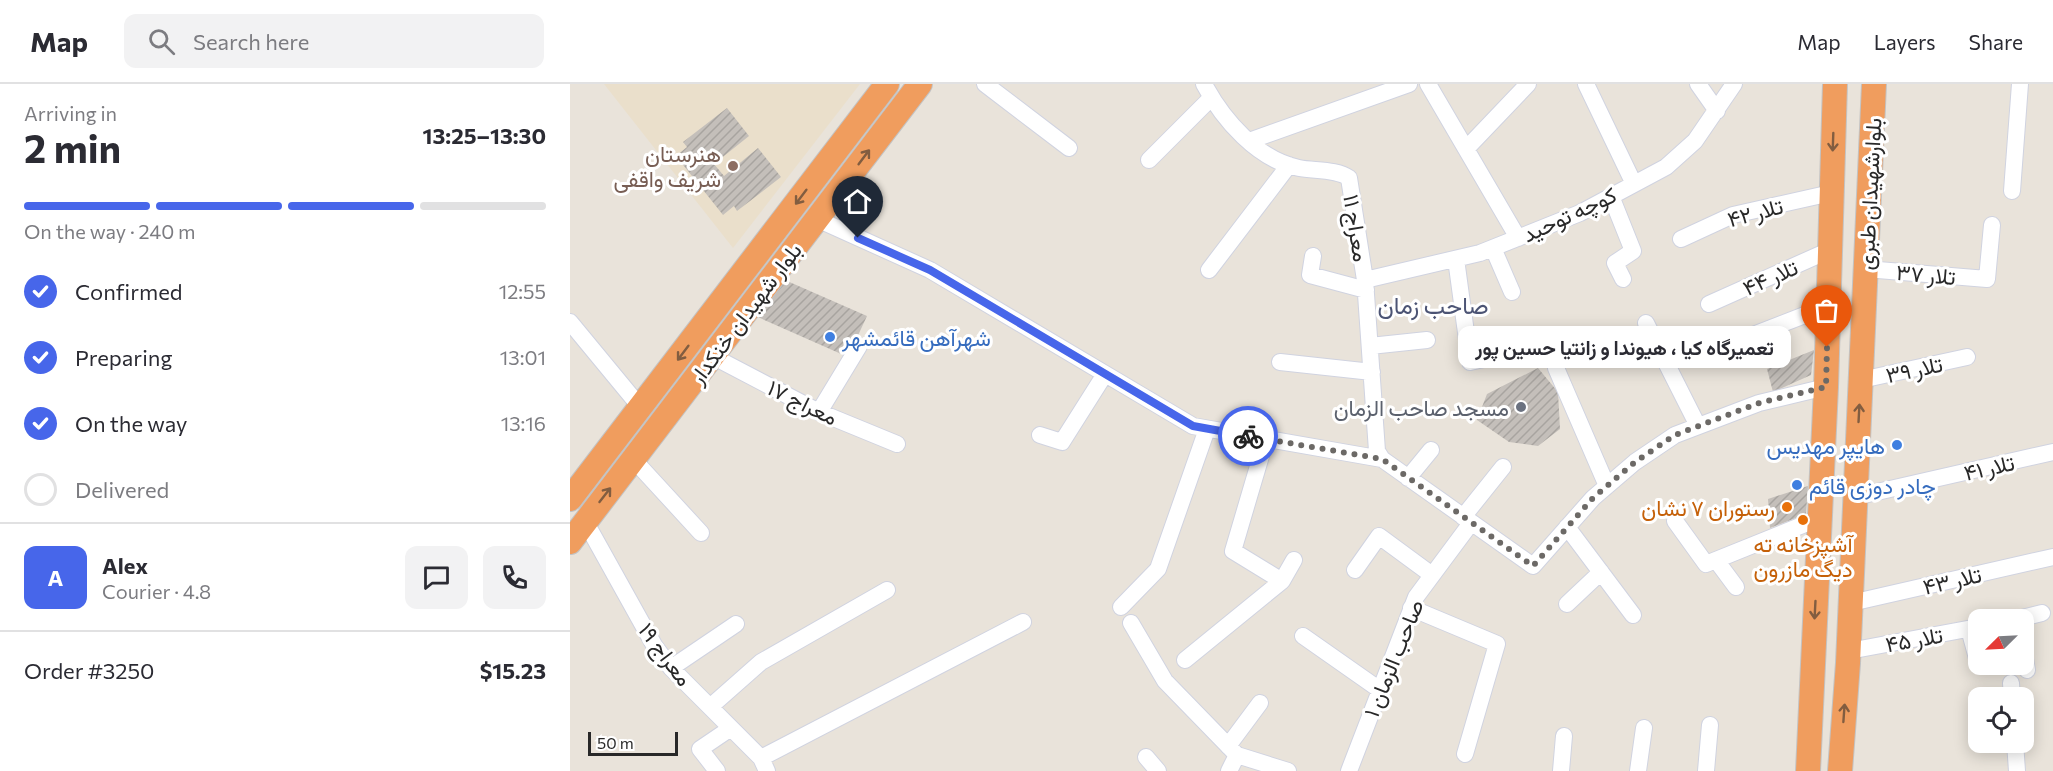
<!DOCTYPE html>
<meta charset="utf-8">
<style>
body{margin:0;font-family:Commissioner,Vazirmatn,sans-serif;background:#f2f2f3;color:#2b2b33;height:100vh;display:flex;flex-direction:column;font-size:22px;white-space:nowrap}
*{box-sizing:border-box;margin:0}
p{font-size:20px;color:#7c7c81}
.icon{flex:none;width:33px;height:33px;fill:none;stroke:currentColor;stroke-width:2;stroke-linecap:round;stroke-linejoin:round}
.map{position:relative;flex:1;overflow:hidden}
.sheet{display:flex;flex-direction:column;background:#fff;width:570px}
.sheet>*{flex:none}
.needle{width:39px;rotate:246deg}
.tools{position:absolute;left:1398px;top:525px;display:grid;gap:12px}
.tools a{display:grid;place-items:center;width:66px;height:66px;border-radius:12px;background:#fff;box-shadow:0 3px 15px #0003;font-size:30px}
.scale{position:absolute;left:18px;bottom:15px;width:90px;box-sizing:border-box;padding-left:6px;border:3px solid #282828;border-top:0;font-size:16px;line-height:21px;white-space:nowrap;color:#282828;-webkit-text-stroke:4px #fff;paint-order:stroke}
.pin{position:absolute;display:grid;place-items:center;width:51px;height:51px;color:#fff;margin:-62px -26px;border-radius:50% 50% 50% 0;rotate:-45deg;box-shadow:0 0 6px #0007}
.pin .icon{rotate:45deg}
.courier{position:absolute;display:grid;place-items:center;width:60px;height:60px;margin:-30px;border:4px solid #4766ea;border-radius:50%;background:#fff;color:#222;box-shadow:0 2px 8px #0007}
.bubble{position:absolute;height:42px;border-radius:12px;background:#fff;box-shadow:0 3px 15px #0003;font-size:20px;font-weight:700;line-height:42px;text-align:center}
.overview em{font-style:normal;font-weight:700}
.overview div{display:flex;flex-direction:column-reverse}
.overview{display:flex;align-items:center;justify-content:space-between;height:102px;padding:0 24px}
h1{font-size:39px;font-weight:700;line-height:45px}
.bar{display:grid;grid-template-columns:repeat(4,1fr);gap:9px 6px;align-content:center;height:72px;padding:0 24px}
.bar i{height:8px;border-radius:4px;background:#e1e1e2}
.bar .current{background:#4766ea}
.bar p{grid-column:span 4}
.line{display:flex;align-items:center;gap:15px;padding:0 24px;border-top:2px solid #e1e1e2}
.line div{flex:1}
.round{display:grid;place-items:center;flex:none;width:63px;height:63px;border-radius:12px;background:#f2f2f3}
ol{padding:0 24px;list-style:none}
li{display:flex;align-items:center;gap:18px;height:66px}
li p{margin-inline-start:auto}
li .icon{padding:6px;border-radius:50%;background:#4766ea;color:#fff;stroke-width:4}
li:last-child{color:#7c7c81}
li i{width:33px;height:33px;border:3px solid #e1e1e2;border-radius:50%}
header{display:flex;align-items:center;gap:36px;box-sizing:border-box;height:84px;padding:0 30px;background:#fff;border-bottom:2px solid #e1e1e2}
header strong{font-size:28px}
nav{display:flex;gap:33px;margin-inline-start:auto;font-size:21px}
.search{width:420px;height:54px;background:#f2f2f3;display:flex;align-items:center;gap:15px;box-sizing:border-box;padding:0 21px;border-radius:12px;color:#7c7c81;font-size:22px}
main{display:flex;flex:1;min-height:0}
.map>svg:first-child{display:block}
.education{fill:#eadfcb}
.building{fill:url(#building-hatch)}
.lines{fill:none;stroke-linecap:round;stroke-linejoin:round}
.minor-casing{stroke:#d0d3e0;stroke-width:18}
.highway-casing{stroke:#c3c3c3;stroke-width:26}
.minor{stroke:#fff;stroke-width:16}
.highway{stroke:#f09d5e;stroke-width:24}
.oneway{stroke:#825d40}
.done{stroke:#6c6966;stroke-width:6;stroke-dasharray:0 10.8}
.route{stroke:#4766ea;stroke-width:8}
.education-dot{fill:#8d6e63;stroke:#fff;stroke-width:2}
.shop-dot{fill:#3f7fe0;stroke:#fff;stroke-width:2}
.worship-dot{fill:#6b7280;stroke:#fff;stroke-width:2}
.food-dot{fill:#e8710a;stroke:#fff;stroke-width:2}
.labels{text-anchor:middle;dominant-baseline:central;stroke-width:6;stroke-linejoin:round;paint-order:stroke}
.education-label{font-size:22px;fill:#785e54;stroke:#fff;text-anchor:end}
.street-label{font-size:22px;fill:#282828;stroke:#fff}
.shop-label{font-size:22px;fill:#366cbe;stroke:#fff;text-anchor:start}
.worship-label{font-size:22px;fill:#5b616d;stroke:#fff;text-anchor:end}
.food-label{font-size:22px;fill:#c56008;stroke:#fff;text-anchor:end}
.neighbourhood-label{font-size:24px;fill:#4c5474;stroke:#fff}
</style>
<header>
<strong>Map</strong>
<div class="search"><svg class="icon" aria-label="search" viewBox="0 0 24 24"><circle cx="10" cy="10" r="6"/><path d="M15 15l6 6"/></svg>Search here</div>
<nav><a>Map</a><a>Layers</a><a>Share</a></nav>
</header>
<main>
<section class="sheet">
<div class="overview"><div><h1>2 min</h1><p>Arriving in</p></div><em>13:25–13:30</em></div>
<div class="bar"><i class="current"></i><i class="current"></i><i class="current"></i><i></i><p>On the way · 240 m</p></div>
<ol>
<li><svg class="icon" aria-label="check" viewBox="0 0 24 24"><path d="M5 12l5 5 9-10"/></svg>Confirmed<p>12:55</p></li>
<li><svg class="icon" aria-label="check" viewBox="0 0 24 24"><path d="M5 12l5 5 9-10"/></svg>Preparing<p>13:01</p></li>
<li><svg class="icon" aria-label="check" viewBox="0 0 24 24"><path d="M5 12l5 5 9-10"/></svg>On the way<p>13:16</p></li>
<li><i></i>Delivered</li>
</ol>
<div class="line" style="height:108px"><b class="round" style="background:#4766ea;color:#fff">A</b><div><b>Alex</b><p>Courier · 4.8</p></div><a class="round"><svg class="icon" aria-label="chat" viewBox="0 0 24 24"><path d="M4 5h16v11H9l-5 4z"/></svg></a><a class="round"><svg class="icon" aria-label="phone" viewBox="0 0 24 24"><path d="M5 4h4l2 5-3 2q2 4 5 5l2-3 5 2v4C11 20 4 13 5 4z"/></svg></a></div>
<div class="line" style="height:78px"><div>Order #3250</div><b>$15.23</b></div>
</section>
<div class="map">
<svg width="1483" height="687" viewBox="0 0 1483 687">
<defs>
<pattern id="building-hatch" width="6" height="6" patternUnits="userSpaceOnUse" patternTransform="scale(1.5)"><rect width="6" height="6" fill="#c4bfba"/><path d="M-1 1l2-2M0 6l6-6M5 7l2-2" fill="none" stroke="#a8a4a0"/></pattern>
</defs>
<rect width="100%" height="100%" fill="#e9e3da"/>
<path class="education" d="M34 0H290L163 164Z"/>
<path class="building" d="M157 24 179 52 144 80 154 92 188 64 211 93 167 127 164 122 153 131 106 72 117 63 113 58Z
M208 193 297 232 278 273 181 230Z
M1244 266 1241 291 1203 308 1197 285Z
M968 284 988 308 990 345 968 362 939 358 907 336 917 310Z
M1238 402 1236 430 1200 444 1198 415Z"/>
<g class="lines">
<g class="minor-casing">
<path id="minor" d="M415 0 499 64
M634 0C653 36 688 76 729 84 744 87 767 85 779 94L795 196 807 367 812 375 963 482 1023 414 1065 378 1105 351 1189 319 1256 303
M858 0 948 154
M1016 0 1064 100
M1128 0 1147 27
M679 57 839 0
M896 65 958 0
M579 76 641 14
M1442 107 1450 0
M1041 112 1063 167 1045 179 1053 195
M247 135 360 186 623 342 812 375
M1111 155 1163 131 1261 109
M923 164 942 208
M743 172 740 191 796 206
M886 175 900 278 923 273
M1296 185 1417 195 1422 141
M639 186 719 81
M795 196 910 169 1010 129 1096 83 1125 57 1164 0
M1139 220 1260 166
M0 238 71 324
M1076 239 1128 342
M1173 255 1258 222
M800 262 857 256
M142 272 249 328 327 360
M710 278 802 288
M986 284 1037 402
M1291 296 1397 273
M249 328 289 262
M470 351 492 358 535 290
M63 375 131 449
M838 394 861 366
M1285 413 1483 368
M893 433 933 383
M15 437 84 561 101 584 191 674 197 687
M1105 437 1136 480 1250 434
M997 443 1063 531
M1146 476 1166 503
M785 486 809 452 862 491
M712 497 724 476
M1281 519 1483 473
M997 520 1031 488
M551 523 588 485 637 345
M841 524 927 560 895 670
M1444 536 1472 529
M561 539 595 597 667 671 718 687
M1399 545 1408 578
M733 552 810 606
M1279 567 1408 543
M1454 569 1457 586
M615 576 712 497 663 467 696 355
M101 584 166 540
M1441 599 1442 614
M140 623 191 578 317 506
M1445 658 1447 687
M658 662 690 619
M576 673 588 687
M191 674 453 538
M147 687 130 665 161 644
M659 687 667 671
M779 687 846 513 901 439
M991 687 994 652
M1068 687 1074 644
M1136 687 1140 641"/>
</g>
<g class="highway-casing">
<path id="highway" d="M0 415 317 0
M0 458 350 0
M1238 687 1256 303 1265 0
M1270 687 1278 579 1304 0"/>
</g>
<use href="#minor" class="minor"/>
<use href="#highway" class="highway"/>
</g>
<defs><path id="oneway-shaft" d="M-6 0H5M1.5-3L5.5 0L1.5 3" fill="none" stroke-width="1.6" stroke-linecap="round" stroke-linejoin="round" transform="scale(1.5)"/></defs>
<g class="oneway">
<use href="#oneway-shaft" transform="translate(1263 58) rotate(92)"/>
<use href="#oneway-shaft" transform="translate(294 73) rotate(-53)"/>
<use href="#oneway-shaft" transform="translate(231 113) rotate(127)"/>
<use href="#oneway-shaft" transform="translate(113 269) rotate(127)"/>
<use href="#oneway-shaft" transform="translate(1289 329) rotate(-87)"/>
<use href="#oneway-shaft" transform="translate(35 411) rotate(-52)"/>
<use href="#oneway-shaft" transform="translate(1245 526) rotate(93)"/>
<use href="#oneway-shaft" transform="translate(1274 629) rotate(-86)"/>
</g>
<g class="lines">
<path class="done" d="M678 352 812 375 963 482 1023 414 1065 378 1105 351 1189 319 1256 303 1257 263"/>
<path class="route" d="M288 154 360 186 623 342 678 352"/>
</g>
<circle class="education-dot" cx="163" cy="82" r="6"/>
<g class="shop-dot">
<circle cx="260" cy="253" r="6"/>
<circle cx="1327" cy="361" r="6"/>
<circle cx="1227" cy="401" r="6"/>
</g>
<circle class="worship-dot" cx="951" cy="323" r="6"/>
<g class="food-dot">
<circle cx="1217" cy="423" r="6"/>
<circle cx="1233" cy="436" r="6"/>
</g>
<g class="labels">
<g class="education-label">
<text x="151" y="69">هنرستان<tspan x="151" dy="25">شریف واقفی</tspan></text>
</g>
<g class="street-label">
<text transform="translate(1299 110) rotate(-87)">بلوارشهیدان طبری</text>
<text transform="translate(1185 128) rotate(-15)">تلار ۴۲</text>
<text transform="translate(999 130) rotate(-25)">کوچه توحید</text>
<text transform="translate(787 144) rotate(81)">معراج ۱۱</text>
<text transform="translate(1356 190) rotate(5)">تلار ۳۷</text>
<text transform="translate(1200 193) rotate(-24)">تلار ۴۴</text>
<text transform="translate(175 229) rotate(-53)">بلوار شهیدان خنکدار</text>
<text transform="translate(1344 285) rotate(-12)">تلار ۳۹</text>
<text transform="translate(233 318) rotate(26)">معراج ۱۷</text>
<text transform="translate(1419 383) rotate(-13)">تلار ۴۱</text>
<text transform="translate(1382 496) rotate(-13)">تلار ۴۳</text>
<text transform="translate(1344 555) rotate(-10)">تلار ۴۵</text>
<text transform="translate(96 570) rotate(53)">معراج ۱۹</text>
<text transform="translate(823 574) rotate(-68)">صاحب الزمان ۱</text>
</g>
<g class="shop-label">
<text x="272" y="253">شهرآهن قائمشهر</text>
<text x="1315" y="361" text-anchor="end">هایپر مهدیس</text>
<text x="1239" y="401">چادر دوزی قائم</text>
</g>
<g class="worship-label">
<text x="939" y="323">مسجد صاحب الزمان</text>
</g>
<g class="food-label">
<text x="1205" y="423">رستوران ۷ نشان</text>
<text x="1233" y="459" text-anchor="middle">آشپزخانه ته<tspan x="1233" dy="25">دیگ مازرون</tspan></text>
</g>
<g class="neighbourhood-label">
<text x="863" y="220">صاحب زمان</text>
</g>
</g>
</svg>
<div class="tools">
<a><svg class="needle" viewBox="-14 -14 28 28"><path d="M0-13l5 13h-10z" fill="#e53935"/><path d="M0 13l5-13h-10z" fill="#7c7c81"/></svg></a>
<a><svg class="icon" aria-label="locate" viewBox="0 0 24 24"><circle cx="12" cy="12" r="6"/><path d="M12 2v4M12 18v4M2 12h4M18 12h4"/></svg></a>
</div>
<div class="scale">50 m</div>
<div class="pin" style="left:1257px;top:263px;background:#ea580c"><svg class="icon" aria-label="bag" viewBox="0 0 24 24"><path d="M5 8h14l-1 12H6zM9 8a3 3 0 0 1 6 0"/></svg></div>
<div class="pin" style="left:288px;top:154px;background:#1f2937"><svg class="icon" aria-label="home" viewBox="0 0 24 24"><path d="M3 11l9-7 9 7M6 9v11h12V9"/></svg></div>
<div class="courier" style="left:678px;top:352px"><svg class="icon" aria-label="bike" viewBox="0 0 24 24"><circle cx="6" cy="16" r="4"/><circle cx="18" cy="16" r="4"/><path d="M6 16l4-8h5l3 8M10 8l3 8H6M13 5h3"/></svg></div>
<div class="bubble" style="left:888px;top:242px;width:333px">تعمیرگاه کیا ، هیوندا و زانتیا حسین پور</div>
</div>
</main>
